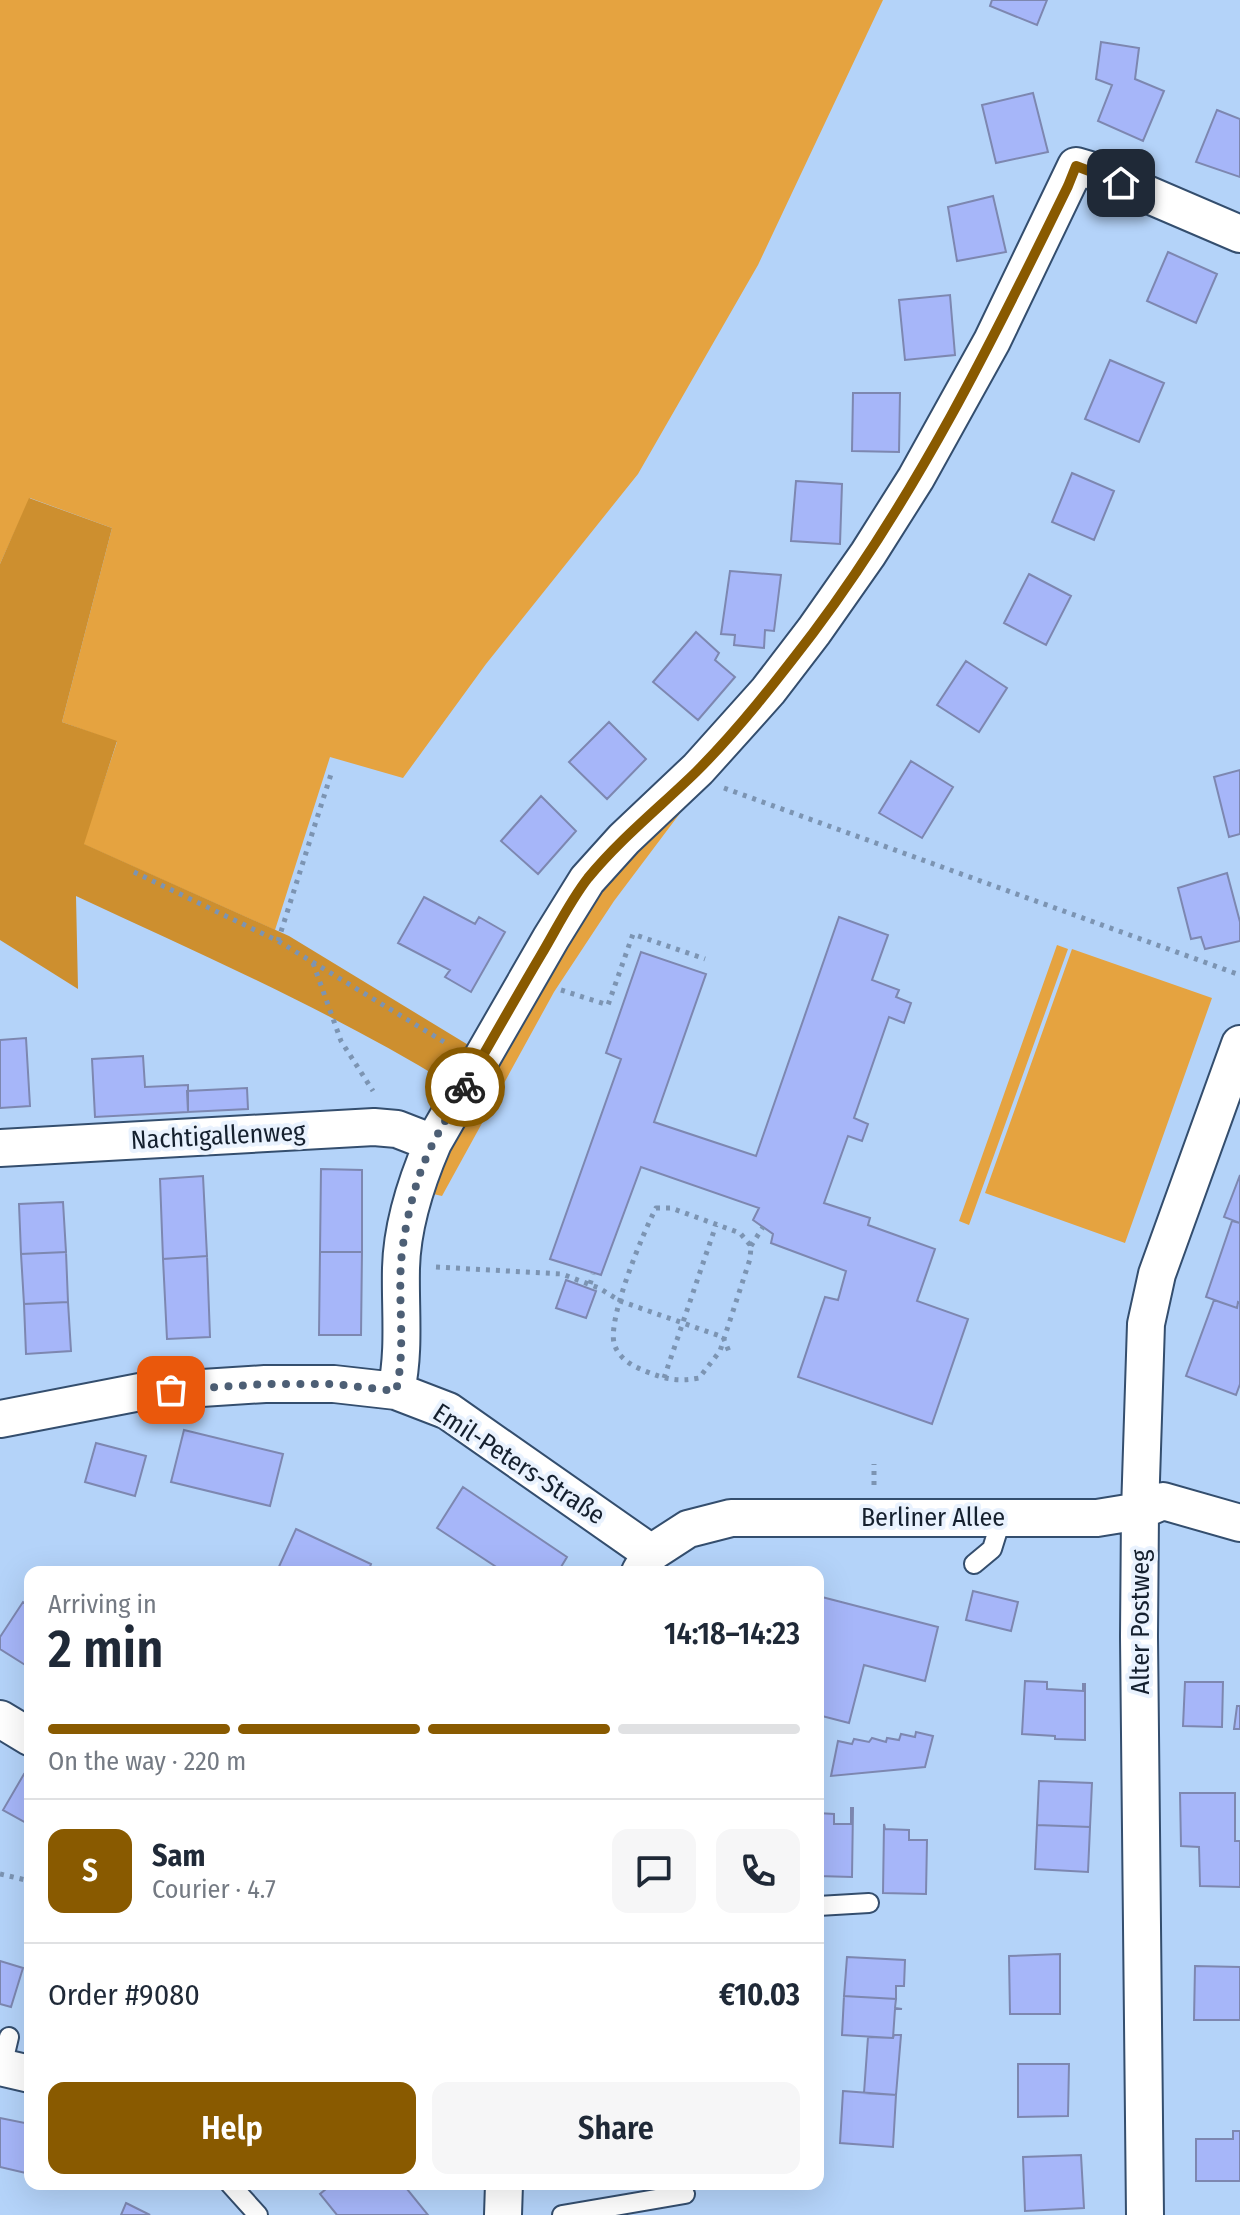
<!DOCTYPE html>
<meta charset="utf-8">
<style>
body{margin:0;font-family:"Fira Sans Condensed",sans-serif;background:#f6f6f7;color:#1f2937;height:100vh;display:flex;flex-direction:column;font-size:30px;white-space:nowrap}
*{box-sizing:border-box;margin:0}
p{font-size:26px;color:#747a83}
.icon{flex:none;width:44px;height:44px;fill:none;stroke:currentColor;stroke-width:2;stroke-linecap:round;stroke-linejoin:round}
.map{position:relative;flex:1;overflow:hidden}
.sheet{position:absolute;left:24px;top:1566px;width:800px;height:624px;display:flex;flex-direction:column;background:#fff;border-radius:16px;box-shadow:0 8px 32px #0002}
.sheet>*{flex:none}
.pin{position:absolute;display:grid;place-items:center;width:68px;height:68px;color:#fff;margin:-34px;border-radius:16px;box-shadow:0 4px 12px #0006}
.courier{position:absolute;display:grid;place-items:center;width:80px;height:80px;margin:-40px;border:6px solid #895a00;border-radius:50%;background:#fff;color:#222;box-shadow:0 2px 10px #0007}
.summary em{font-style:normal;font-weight:600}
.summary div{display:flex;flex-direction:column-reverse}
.summary{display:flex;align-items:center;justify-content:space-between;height:136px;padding:0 24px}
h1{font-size:52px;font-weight:600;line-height:60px}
.bar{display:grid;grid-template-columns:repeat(4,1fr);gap:12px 8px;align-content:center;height:96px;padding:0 24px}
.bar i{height:10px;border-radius:6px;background:#e0e1e3}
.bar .active{background:#895a00}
.bar p{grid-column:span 4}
.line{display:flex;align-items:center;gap:20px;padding:0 24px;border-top:2px solid #e0e1e3}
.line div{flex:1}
.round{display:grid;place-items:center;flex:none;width:84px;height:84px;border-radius:16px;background:#f6f6f7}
.action{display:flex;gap:16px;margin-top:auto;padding:16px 24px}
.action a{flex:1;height:92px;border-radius:16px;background:#895a00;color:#fff;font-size:32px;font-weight:600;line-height:92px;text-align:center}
.action a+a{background:#f6f6f7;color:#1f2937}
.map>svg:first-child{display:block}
.green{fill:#e5a340}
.forest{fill:#cd8f2f}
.building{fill:#a6b6f9;stroke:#7d87b0;stroke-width:2}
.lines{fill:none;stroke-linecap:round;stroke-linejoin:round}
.service-casing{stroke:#344e6e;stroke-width:22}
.minor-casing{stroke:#344e6e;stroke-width:40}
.path{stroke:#7c94b2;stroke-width:5;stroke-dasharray:4 6;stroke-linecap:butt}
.service{stroke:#fff;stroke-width:18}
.minor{stroke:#fff;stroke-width:36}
.done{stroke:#4d5f75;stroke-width:8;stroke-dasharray:0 14.4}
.route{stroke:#895a00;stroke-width:10}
.labels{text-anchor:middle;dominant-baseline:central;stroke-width:8;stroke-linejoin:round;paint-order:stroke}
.street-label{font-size:26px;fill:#15202e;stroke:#e9f2fe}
</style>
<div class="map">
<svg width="1240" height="2215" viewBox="0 0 1240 2215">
<rect width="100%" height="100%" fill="#b4d3f9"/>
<path class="green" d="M0 0H883L758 265 638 474 486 664 403 778 330 757 275 930 83 844 117 742 62 722 112 528 30 498 0 564Z
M699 788 614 901 554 992 442 1196 429 1193 433 1179 557 951 596 891Z
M1057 945 1068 949 969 1225 959 1221Z
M1072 949 1212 998 1125 1243 985 1193Z"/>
<path class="forest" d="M29 498 112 528 62 722 117 741 84 844 289 936 470 1046 448 1083C329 1010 202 955 76 896L78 989 0 940V564Z"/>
<path class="building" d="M992 0H1047L1037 25 990 6Z
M1101 42 1139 48 1135 79 1164 91 1143 141 1098 121 1112 85 1096 79Z
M1033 93 1048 152 996 163 982 105Z
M1217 110 1240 119V177L1196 162Z
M993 196 1006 252 957 261 948 207Z
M1168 252 1217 274 1196 323 1147 301Z
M950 295 955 355 905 360 899 300Z
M1110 360 1164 383 1139 442 1085 419Z
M853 393H900L899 452 852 451Z
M1072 473 1114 491 1094 540 1052 522Z
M796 481 842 484 840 544 791 541Z
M730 571 781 575 774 631 765 630 764 648 734 645 735 635 721 634Z
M1029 574 1071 596 1046 645 1004 623Z
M696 632 719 653 715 660 735 677 698 720 653 682Z
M966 661 1007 688 979 732 937 705Z
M609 722 646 759 607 799 569 762Z
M911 761 953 787 922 838 879 813Z
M1240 770V834L1229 837 1214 777Z
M541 796 576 831 538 874 501 841Z
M1227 873 1240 922V941L1205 949 1201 937 1191 939 1178 888Z
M424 897 475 924 479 917 505 932 471 992 445 977 450 970 398 943Z
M839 917 888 935 872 980 899 990 896 997 911 1003 904 1023 889 1017 854 1118 868 1124 862 1141 848 1136 824 1203 870 1218 868 1225 935 1249 917 1301 968 1319 932 1424 798 1377 825 1297 838 1300 846 1271 771 1243 773 1234 753 1220 759 1208 641 1167 601 1275 550 1259 621 1059 606 1053 641 952 706 974 654 1122 756 1156Z
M26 1038 30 1106 0 1108V1040Z
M143 1056 145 1087 188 1085V1112L95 1117 92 1059Z
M247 1088 248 1109 188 1112 187 1091Z
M321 1169 362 1170V1252H320Z
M1240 1175V1223L1224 1217Z
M203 1176 207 1256 163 1259 160 1179Z
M63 1202 66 1252 21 1254 19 1204Z
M1232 1221 1240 1223V1303L1238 1302 1237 1308 1206 1297Z
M66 1252 68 1302 24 1304 21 1254Z
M320 1252H362L361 1335H319Z
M207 1256 210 1337 167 1339 163 1259Z
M566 1280 596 1291 586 1318 556 1308Z
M1214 1300 1237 1308 1238 1302 1240 1303V1384L1236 1395 1186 1376Z
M68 1302 71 1351 26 1354 24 1304Z
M184 1430 283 1454 270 1506 171 1482Z
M96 1443 146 1456 135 1496 85 1482Z
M463 1487 567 1557 558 1572H504L437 1528Z
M296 1529 371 1564 368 1572 277 1571Z
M973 1591 1018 1602 1011 1631 966 1620Z
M818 1596 938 1627 925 1681 864 1665 849 1723 818 1715Z
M23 1602 30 1606V1668L0 1649V1637Z
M1025 1681 1047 1682V1689L1083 1691V1684H1085V1740L1055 1739V1736L1022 1734Z
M1185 1682H1223L1222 1727 1183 1726Z
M1237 1706H1240V1729H1234Z
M916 1732 933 1736 925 1767 831 1776 838 1741 852 1744 854 1739 869 1742 872 1738 886 1742 887 1738 899 1740 901 1734 915 1737Z
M24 1774 30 1777V1825L3 1810Z
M1039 1781 1092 1783 1090 1827 1037 1825Z
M1180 1793H1235V1841H1240V1887L1200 1886 1199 1847 1181 1846Z
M851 1808H853L852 1877 818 1876V1813L834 1814V1824H851Z
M884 1824 885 1829 909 1830V1840H927L926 1894 883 1893Z
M1037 1825 1090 1827 1088 1872 1035 1869Z
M1060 1954V2014H1010L1009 1956Z
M847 1957 905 1960 904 1986H896V1999L844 1996Z
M0 1961 23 1968 11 2007 0 2004Z
M1195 1966 1240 1967V2020H1194Z
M844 1996 896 1999 895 2008 902 2009H895L893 2038 842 2035Z
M894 2035H901L896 2095 864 2093 868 2037 893 2038Z
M1018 2064H1069L1068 2116 1018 2117Z
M843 2091 896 2095 893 2147 840 2143Z
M0 2118 30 2124V2174L0 2167Z
M1233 2131H1240V2181H1196V2139H1233Z
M1081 2155 1084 2208 1025 2211 1023 2157Z
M332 2184H403L428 2215H337L320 2194Z
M126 2203 150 2215H121Z"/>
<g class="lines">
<g class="service-casing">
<path id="service" d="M974 1564 992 1549 1002 1517
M818 1906 869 1903
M2 2067 9 2037
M230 2184 258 2215
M562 2215 685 2194"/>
</g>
<g class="minor-casing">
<path id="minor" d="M0 1148 374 1127 397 1129 433 1143
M396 1391C405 1351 400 1309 401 1268 402 1227 417 1180 433 1143L551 938 587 880 624 839 698 769 768 691 814 631 868 554 916 478 992 341 1076 166 1093 171 1240 234
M0 1419 140 1392 265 1384H334L396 1391 448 1411 651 1553
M640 1572 651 1553 688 1529 731 1518H1097L1140 1511 1163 1501 1240 1523
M0 1719 30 1737
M0 2067 30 2074
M503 2215 504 2184
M1145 2215 1139 1637 1140 1511 1146 1324 1157 1274 1240 1044"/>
</g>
<path class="path" d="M724 788 1240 975
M134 872 278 941 449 1045
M278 941 332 771
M313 963 341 1041 373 1091
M561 990 608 1005 633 934 705 959
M656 1208H671L740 1233 751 1246 750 1259 720 1351 699 1378C678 1382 664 1379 645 1371 632 1366 618 1358 614 1343 608 1317 643 1233 656 1208Z
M751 1246 763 1227
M436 1267 562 1274 599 1288 620 1301 723 1337 730 1354
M590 1284 593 1274
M664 1378 716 1225
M874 1485V1464
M0 1874 30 1881"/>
<use href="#service" class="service"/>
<use href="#minor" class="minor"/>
</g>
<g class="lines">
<path class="done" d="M171 1390 265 1384H334L396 1391C406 1349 398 1306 401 1263 403 1235 412 1194 422 1168 433 1139 450 1113 465 1087"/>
<path class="route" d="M465 1087C490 1043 515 999 541 955 556 930 570 901 588 878 620 839 660 807 696 772 739 729 777 680 813 633 916 496 993 340 1068 186L1076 166 1121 183"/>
</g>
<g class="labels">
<g class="street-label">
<text transform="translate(218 1136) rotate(-3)">Nachtigallenweg</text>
<text transform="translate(519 1464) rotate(33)">Emil-Peters-Straße</text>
<text x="933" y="1517">Berliner Allee</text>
<text transform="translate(1140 1622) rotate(-90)">Alter Postweg</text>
</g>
</g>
</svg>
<div class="pin" style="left:171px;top:1390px;background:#ea580c"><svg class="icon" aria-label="bag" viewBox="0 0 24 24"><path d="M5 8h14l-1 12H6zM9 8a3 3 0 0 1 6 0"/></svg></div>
<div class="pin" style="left:1121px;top:183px;background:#1f2937"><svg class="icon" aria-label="home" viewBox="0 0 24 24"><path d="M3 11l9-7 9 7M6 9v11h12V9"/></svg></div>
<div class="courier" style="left:465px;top:1087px"><svg class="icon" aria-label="bike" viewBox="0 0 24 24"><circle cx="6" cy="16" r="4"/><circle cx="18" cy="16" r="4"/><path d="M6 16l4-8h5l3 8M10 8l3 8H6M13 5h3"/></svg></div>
<section class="sheet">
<div class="summary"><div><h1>2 min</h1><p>Arriving in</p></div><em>14:18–14:23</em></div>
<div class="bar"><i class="active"></i><i class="active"></i><i class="active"></i><i></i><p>On the way · 220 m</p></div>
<div class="line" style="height:144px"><b class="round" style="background:#895a00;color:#fff">S</b><div><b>Sam</b><p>Courier · 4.7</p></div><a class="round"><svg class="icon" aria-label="chat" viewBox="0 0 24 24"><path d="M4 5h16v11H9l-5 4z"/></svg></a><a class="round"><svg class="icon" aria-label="phone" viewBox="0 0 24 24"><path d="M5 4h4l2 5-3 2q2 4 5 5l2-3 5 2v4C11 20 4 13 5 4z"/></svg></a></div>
<div class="line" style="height:104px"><div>Order #9080</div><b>€10.03</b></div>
<div class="action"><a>Help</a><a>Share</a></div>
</section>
</div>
